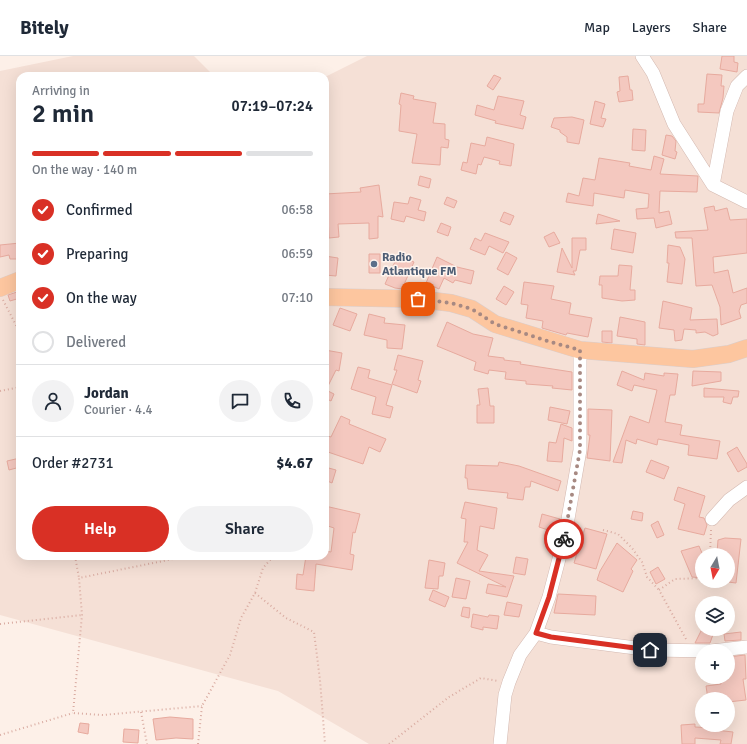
<!DOCTYPE html>
<meta charset="utf-8">
<style>
body{margin:0;font-family:Signika,sans-serif;background:#f2f2f3;color:#1f2937;height:100vh;display:flex;flex-direction:column;font-size:15px;white-space:nowrap}
*{box-sizing:border-box;margin:0}
p{font-size:13px;color:#747a83}
.icon{flex:none;width:22px;height:22px;fill:none;stroke:currentColor;stroke-width:2;stroke-linecap:round;stroke-linejoin:round}
.map{position:relative;flex:1;overflow:hidden}
.side{position:absolute;left:16px;top:16px;width:313px;height:488px;display:flex;flex-direction:column;background:#fff;border-radius:12px;box-shadow:0 4px 16px #0002}
.side>*{flex:none}
.needle{width:26px;rotate:190deg}
.tools{position:absolute;left:695px;top:492px;display:grid;gap:8px}
.tools a{display:grid;place-items:center;width:40px;height:40px;border-radius:50%;background:#fff;box-shadow:0 4px 16px #0002;font-size:20px}
.pin{position:absolute;display:grid;place-items:center;width:34px;height:34px;color:#fff;margin:-17px;border-radius:8px;box-shadow:0 2px 6px #0006}
.courier{position:absolute;display:grid;place-items:center;width:40px;height:40px;margin:-20px;border:3px solid #d93025;border-radius:50%;background:#fff;color:#222;box-shadow:0 1px 5px #0007}
.summary em{font-style:normal;font-weight:600}
.summary div{display:flex;flex-direction:column-reverse}
.summary{display:flex;align-items:center;justify-content:space-between;height:68px;padding:0 16px}
h1{font-size:26px;font-weight:600;line-height:30px}
.bar{display:grid;grid-template-columns:repeat(4,1fr);gap:6px 4px;align-content:center;height:48px;padding:0 16px}
.bar i{height:5px;border-radius:3px;background:#e0e1e3}
.bar .on{background:#d93025}
.bar p{grid-column:span 4}
.line{display:flex;align-items:center;gap:10px;padding:0 16px;border-top:1px solid #e0e1e3}
.line div{flex:1}
.round{display:grid;place-items:center;flex:none;width:42px;height:42px;border-radius:21px;background:#f2f2f3}
ol{padding:0 16px;list-style:none}
li{display:flex;align-items:center;gap:12px;height:44px}
li p{margin-inline-start:auto}
li .icon{padding:4px;border-radius:50%;background:#d93025;color:#fff;stroke-width:4}
li:last-child{color:#747a83}
li i{width:22px;height:22px;border:2px solid #e0e1e3;border-radius:50%}
.button{display:flex;gap:8px;margin-top:auto;padding:8px 16px}
.button a{flex:1;height:46px;border-radius:24px;background:#d93025;color:#fff;font-size:16px;font-weight:600;line-height:46px;text-align:center}
.button a+a{background:#f2f2f3;color:#1f2937}
header{display:flex;align-items:center;gap:24px;box-sizing:border-box;height:56px;padding:0 20px;background:#fff;border-bottom:1px solid #e0e1e3}
header strong{font-size:19px}
nav{display:flex;gap:22px;margin-inline-start:auto;font-size:14px}
.map>svg:first-child{display:block}
.residential{fill:#f5e0d6;fill-rule:evenodd}
.building{fill:#f4c8bf;stroke:#e7aa9e}
.lines{fill:none;stroke-linecap:round;stroke-linejoin:round}
.minor-casing{stroke:#d3b8b0;stroke-width:14}
.major-casing{stroke:#d9cecd;stroke-width:18}
.path{stroke:#d9aba1;stroke-width:2;stroke-dasharray:1 3;stroke-linecap:butt}
.minor{stroke:#fff;stroke-width:13}
.major{stroke:#fdc69f;stroke-width:17}
.done{stroke:#a78982;stroke-width:4;stroke-dasharray:0 7.2}
.route{stroke:#d93025;stroke-width:5}
.service-dot{fill:#5c6f8a;stroke:#fff5ef;stroke-width:1.5}
.labels{text-anchor:middle;dominant-baseline:central;stroke-width:3;stroke-linejoin:round;paint-order:stroke}
.service-label{font-size:12px;font-weight:bold;fill:#4e5e75;stroke:#fff5ef;text-anchor:start}
</style>
<header>
<strong>Bitely</strong>
<nav><a>Map</a><a>Layers</a><a>Share</a></nav>
</header>
<div class="map">
<svg width="747" height="688" viewBox="0 0 747 688">
<rect width="100%" height="100%" fill="#fdf0e8"/>
<path class="residential" d="M73 0H194L214 20H20V500H325V21L367 0H747V688H369L278 635 0 559V15ZM702 499H728V525H702ZM702 547H728V573H702ZM702 595H728V621H702ZM702 643H728V669H702Z"/>
<path class="building" d="M722 0H734V6L738 7 737 16 720 13Z
M707 18 722 19 721 30H724L723 42 719 57 698 56V48H704Z
M494 19 501 22 493 34 487 30Z
M628 20 630 34H632L633 44 619 46 617 36 620 35 619 21Z
M401 37 414 40 413 43 436 47 433 67 445 68V83L449 84 448 92 441 91 440 109 412 107 417 78 399 75 401 49 399 48Z
M498 40 524 45 520 59 526 61 523 73 495 67 496 65 475 59 477 49 494 54Z
M595 45 605 48 601 62 606 63 603 71 590 68Z
M572 61 584 64 579 88 567 86V81L560 76V74L551 71 554 62Z
M633 73 646 74 645 95 632 94Z
M666 79 672 80 676 85 675 95 677 96 675 103 662 99Z
M487 81 514 88 511 110 499 108 500 105 484 101 481 109 478 108 476 118 461 114 463 106 467 107 471 87 485 90Z
M654 100 664 103 660 118 698 120 697 136 660 135 659 157 669 155 672 168 656 172 654 162 637 163 636 153 648 152 649 138 625 134 624 142 594 137 593 150 566 146 568 137 579 140 583 122 595 124 599 102 630 107 629 110 651 114Z
M420 120 431 123 429 132 418 129Z
M379 129 383 161 378 160V182L369 183V167L338 168 339 181 329 182 328 159H326L325 138 361 136 360 132Z
M410 141 421 144 418 154 426 156 424 165 406 160 404 166 391 163 394 146 408 148Z
M447 141 457 145 454 152 444 148Z
M714 150 715 155 727 152 730 164 747 163V197L713 201 714 217 728 214 733 237 747 232V247L741 249 739 255 741 262 721 269 720 251 712 229 696 230 692 182H676L675 176 708 174 704 152Z
M504 156 514 160 510 169 500 165Z
M598 158 620 165 596 168Z
M441 167 451 171 448 180 437 176Z
M614 173 636 177 633 197 611 193Z
M554 176 560 187 549 191 544 181Z
M485 177 509 186 503 197 489 190 485 199 470 193 475 182 481 185Z
M572 182H586V194H580L576 215H573L575 219 557 216 562 192 572 212Z
M20 187V203H10L9 199 0 201V189Z
M668 189 680 191 685 203 682 228 667 226 669 207H667Z
M506 196 517 202 508 219 497 213Z
M369 198H380V217H369Z
M398 199 414 206 402 233 395 232 385 228Z
M325 200 338 202 336 220 325 219Z
M437 201 457 211 474 215 471 228 455 224 453 227 444 222 439 233 426 227Z
M619 209 632 210 630 234H635V244L622 245 602 242V229H599L600 220H618Z
M524 226 554 230 551 243 571 247 569 258 592 262 588 281 567 277 566 279 542 272 543 265 526 262 528 249 521 248Z
M504 230 514 236 506 249 496 243Z
M20 235V242L10 245 8 239Z
M663 245 692 252 690 264 717 263 718 278 713 280 705 276 696 277V274L684 273 682 284 675 285 674 274 659 272Z
M340 252 357 258 350 275 333 269Z
M369 258 385 262 384 267 405 269 402 293 387 292V284L364 279Z
M620 261 645 266V289L637 288V283L617 280Z
M447 266 473 278 493 282 488 300 504 302V304L521 306 520 308 572 316V334L552 332 553 330 526 328V325L505 323 506 316 489 314 488 318 474 314 476 306 437 290Z
M602 275H612V287L602 286Z
M325 294 342 297 339 315 336 314 326 334 334 338 331 345 325 342Z
M398 299 423 305 418 324 421 325 417 337 392 328 397 314H394Z
M358 311 370 314 368 322 392 329 386 349 393 351 390 362 372 358 376 341 351 333Z
M622 315 644 324 645 317 664 320V317L678 318 675 339H670L665 366 682 369 680 379 720 385 717 403 688 399 689 389 658 383 657 389 637 383 636 388 626 384 622 407 613 406 630 360 649 367 657 334 634 329 632 335 617 329Z
M693 315 721 316V325L692 330Z
M488 332 490 350H494V367H477V349H480L478 333Z
M704 332 739 335 738 341H733L731 348 723 346 724 341H704Z
M550 351 570 355 567 368 548 364Z
M588 353 612 354 610 405 587 402 590 379H588Z
M341 360 350 364 349 368 386 383 380 396 369 391 363 408 325 395V379L331 381Z
M561 368 572 372V385L564 382 562 406 547 405 549 386 556 387Z
M737 391 747 408V411L738 416 727 397Z
M20 402V411L9 414 7 405Z
M651 404 669 411 664 423 646 416Z
M499 406 519 410 561 425 558 435 531 425 530 431H525L523 444 507 442 508 437 468 433 467 422H465L466 409 498 410Z
M325 411 336 414 332 427 325 424Z
M678 431 705 440 699 461 704 462 707 469 704 479 678 473 685 448 674 444Z
M465 446 497 452 494 473 480 470 477 494 488 499 479 515 514 520 507 541 486 537 488 528 506 531 457 507 468 486H464L466 463 461 462Z
M325 450 360 458 355 477 353 476 350 498 354 499 352 514 316 508 314 535 296 533 297 518 303 519 306 500H325V495L331 496 334 472 325 469Z
M633 455 643 457 642 465 631 463Z
M542 458 560 463 557 477 539 471Z
M658 465 664 479 657 482 651 469Z
M585 472 607 478 596 513 574 507Z
M725 482 741 483 736 527 728 526V498L717 497 718 484Z
M617 487 637 504 631 513 633 515 623 536 597 524 600 515Z
M699 490 702 497V522L692 521 681 495Z
M516 501 528 503 525 519 513 517Z
M429 504 445 507 443 520H439L438 533 425 532Z
M658 511 665 523 656 528 650 516Z
M456 522 470 525 466 543 452 541Z
M433 534 449 541 445 551 429 544Z
M558 538 596 540 595 559 554 557Z
M507 546 522 549 519 561 504 559Z
M463 551 470 552 469 562 461 560Z
M473 558 488 561 489 559 499 560 497 573 483 571V574L471 571Z
M702 573H715L710 587H695Z
M741 576V584L725 585 724 578Z
M745 599 746 623H743L746 644 728 646V643H708L706 630 721 628 720 621H728V601Z
M170 661 193 663V683L176 682 156 684 153 663Z
M80 667 89 668 88 678 78 676Z
M695 668V671L715 672V674L733 676 731 688H720L721 684 695 682V688H682L681 669Z
M124 673 139 674 138 687 123 686Z"/>
<g class="lines">
<g class="minor-casing">
<path id="minor" d="M642 0 653 17 674 68 713 129 747 146
M713 129 727 55 737 30 747 20
M712 463 729 444 747 431
M536 577 551 581 651 594 712 595 747 591
M500 688 505 639 509 626 520 599 536 577 549 541 565 480 580 394V294"/>
</g>
<g class="major-casing">
<path id="major" d="M0 232 20 224
M325 241 418 243 451 247 472 253 495 268 580 294 693 303 729 298 747 292"/>
</g>
<path class="path" d="M3 244 20 277
M0 335 20 331
M603 474 618 478 632 492 642 506 647 521 659 534
M710 499 711 474
M75 500 79 522
M180 500 173 503 79 522 82 559 73 657 103 659 202 650
M266 500 271 503
M255 537 286 562 314 576 320 624 325 688
M0 568 82 559
M686 583 659 534 675 523 702 522
M141 656 147 688
M0 679 73 657
M198 688 202 650 230 599 241 562 255 537 263 512 271 503 297 500
M389 688 449 641 481 622 498 625"/>
<use href="#minor" class="minor"/>
<use href="#major" class="major"/>
</g>
<g class="lines">
<path class="done" d="M418 243 451 247 472 253 495 268 554 287 580 294V394L564 483"/>
<path class="route" d="M564 483 549 541 536 577 551 581 650 594"/>
</g>
<circle class="service-dot" cx="374" cy="208" r="4"/>
<g class="labels">
<g class="service-label">
<text x="382" y="201">Radio<tspan x="382" dy="14">Atlantique FM</tspan></text>
</g>
</g>
</svg>
<div class="tools">
<a><svg class="needle" viewBox="-14 -14 28 28"><path d="M0-13l5 13h-10z" fill="#e53935"/><path d="M0 13l5-13h-10z" fill="#747a83"/></svg></a>
<a><svg class="icon" aria-label="layers" viewBox="0 0 24 24"><path d="M12 4l9 5-9 5-9-5zM3 14l9 5 9-5"/></svg></a>
<a>+</a>
<a>−</a>
</div>
<div class="pin" style="left:418px;top:243px;background:#ea580c"><svg class="icon" aria-label="bag" viewBox="0 0 24 24"><path d="M5 8h14l-1 12H6zM9 8a3 3 0 0 1 6 0"/></svg></div>
<div class="pin" style="left:650px;top:594px;background:#1f2937"><svg class="icon" aria-label="home" viewBox="0 0 24 24"><path d="M3 11l9-7 9 7M6 9v11h12V9"/></svg></div>
<div class="courier" style="left:564px;top:483px"><svg class="icon" aria-label="bike" viewBox="0 0 24 24"><circle cx="6" cy="16" r="4"/><circle cx="18" cy="16" r="4"/><path d="M6 16l4-8h5l3 8M10 8l3 8H6M13 5h3"/></svg></div>
<section class="side">
<div class="summary"><div><h1>2 min</h1><p>Arriving in</p></div><em>07:19–07:24</em></div>
<div class="bar"><i class="on"></i><i class="on"></i><i class="on"></i><i></i><p>On the way · 140 m</p></div>
<ol>
<li><svg class="icon" aria-label="check" viewBox="0 0 24 24"><path d="M5 12l5 5 9-10"/></svg>Confirmed<p>06:58</p></li>
<li><svg class="icon" aria-label="check" viewBox="0 0 24 24"><path d="M5 12l5 5 9-10"/></svg>Preparing<p>06:59</p></li>
<li><svg class="icon" aria-label="check" viewBox="0 0 24 24"><path d="M5 12l5 5 9-10"/></svg>On the way<p>07:10</p></li>
<li><i></i>Delivered</li>
</ol>
<div class="line" style="height:72px"><a class="round"><svg class="icon" aria-label="person" viewBox="0 0 24 24"><circle cx="12" cy="8" r="4"/><path d="M4 21q1-7 8-7t8 7"/></svg></a><div><b>Jordan</b><p>Courier · 4.4</p></div><a class="round"><svg class="icon" aria-label="chat" viewBox="0 0 24 24"><path d="M4 5h16v11H9l-5 4z"/></svg></a><a class="round"><svg class="icon" aria-label="phone" viewBox="0 0 24 24"><path d="M5 4h4l2 5-3 2q2 4 5 5l2-3 5 2v4C11 20 4 13 5 4z"/></svg></a></div>
<div class="line" style="height:52px"><div>Order #2731</div><b>$4.67</b></div>
<div class="button"><a>Help</a><a>Share</a></div>
</section>
</div>
